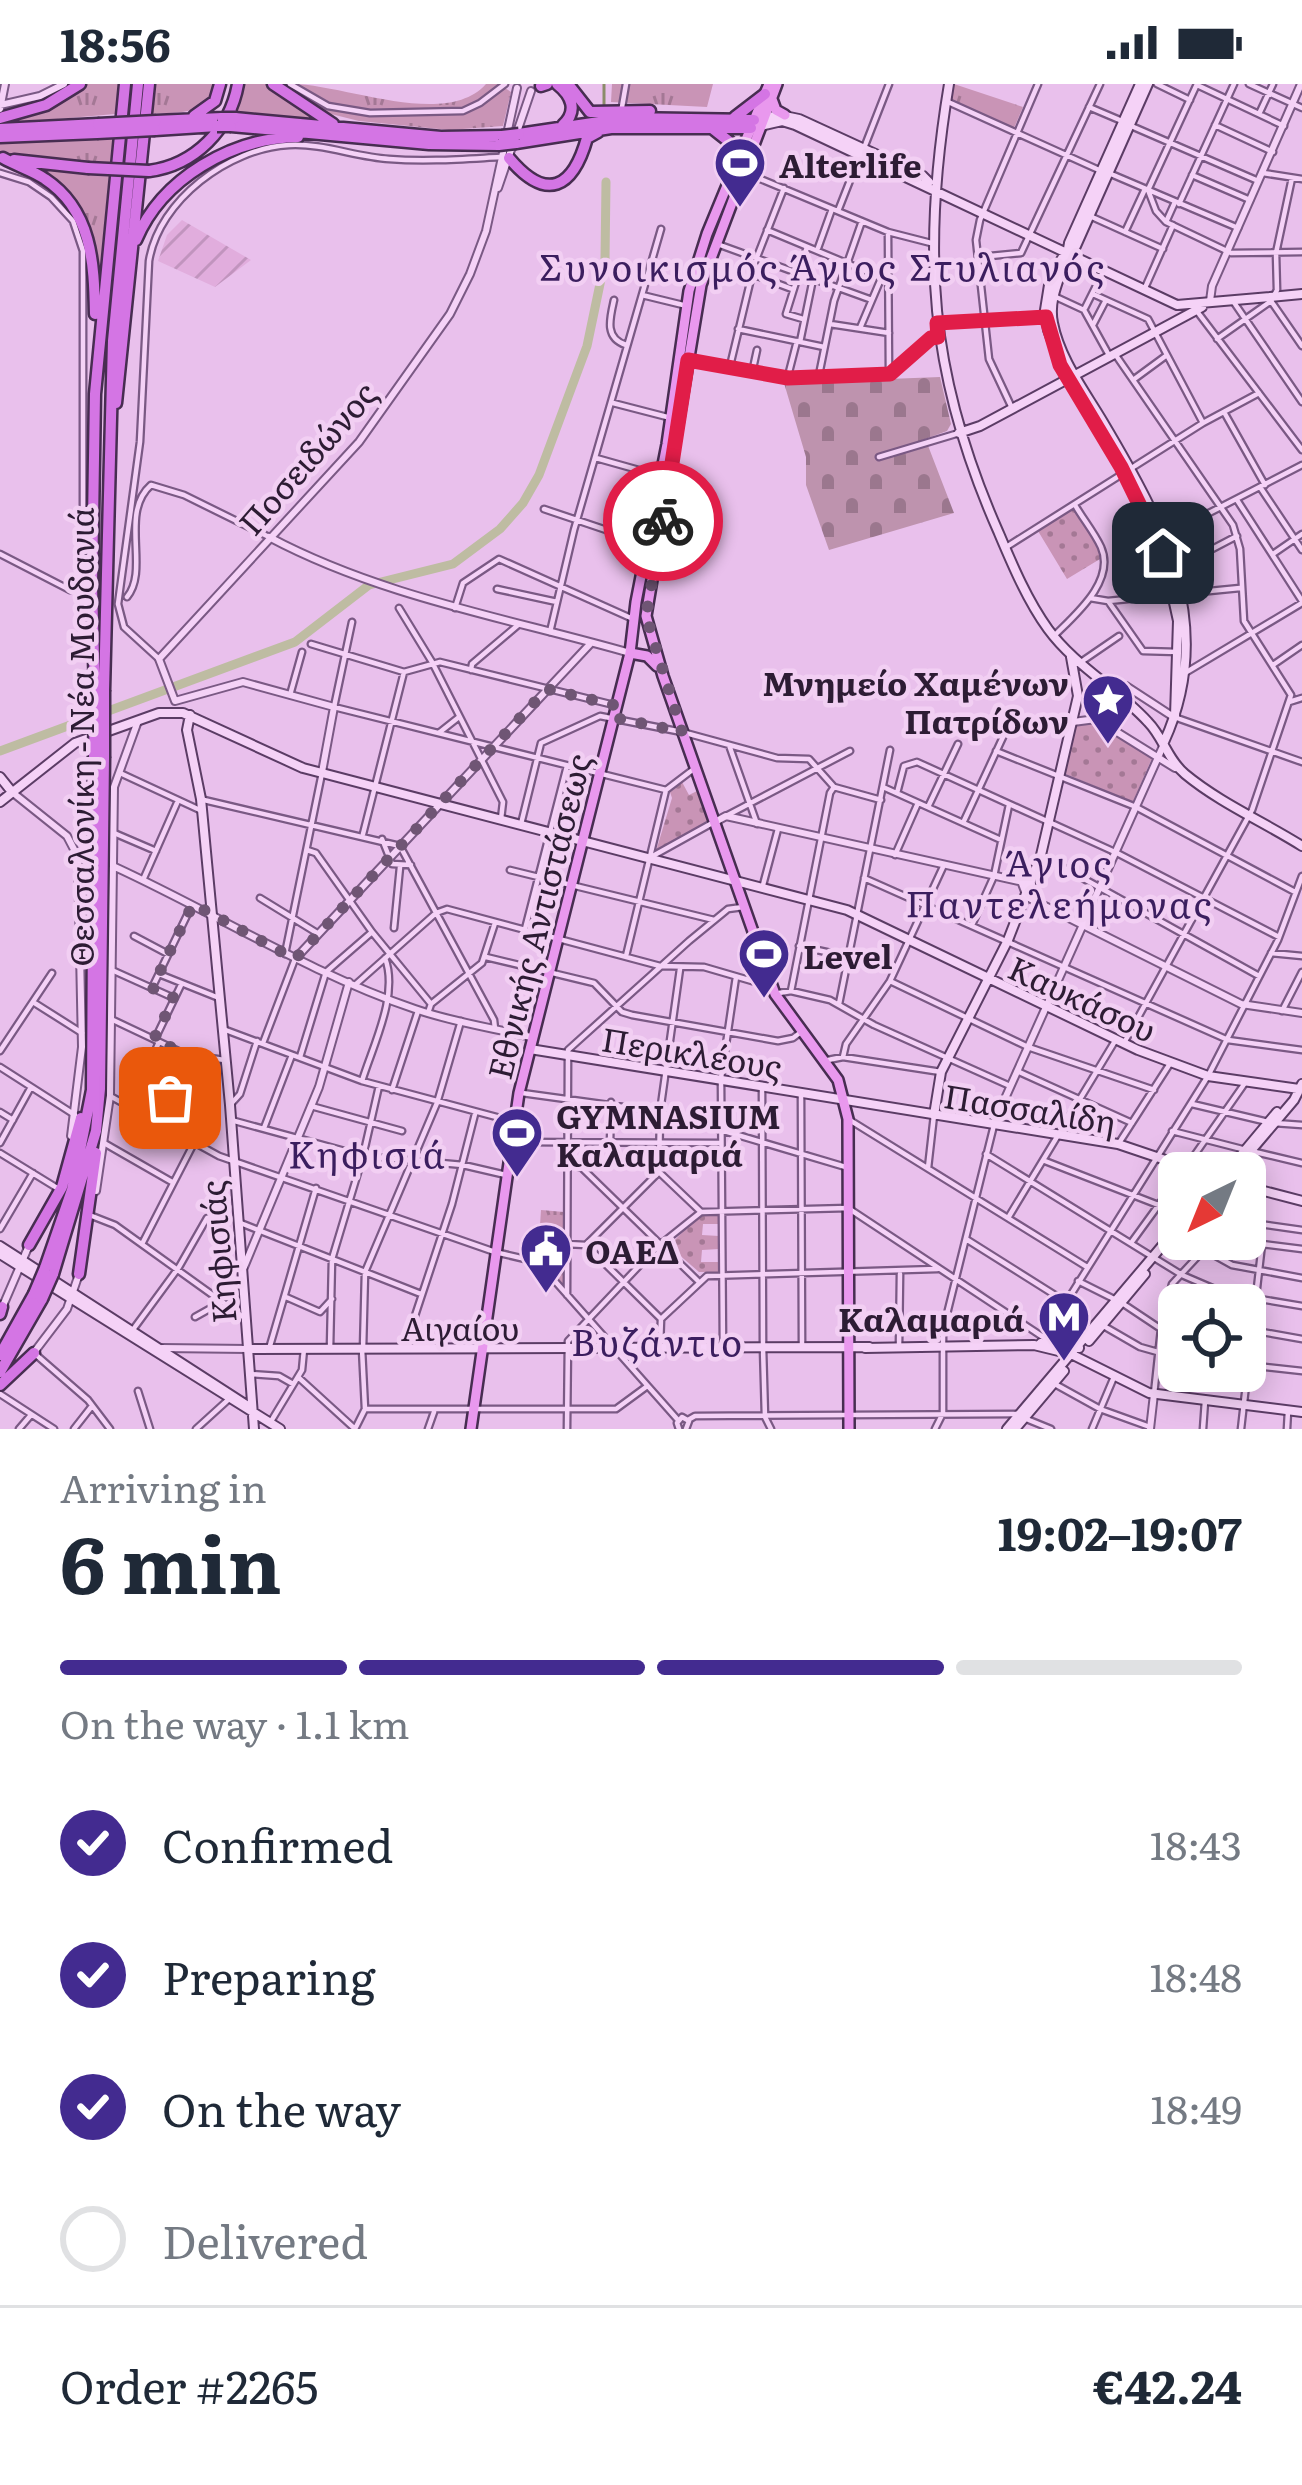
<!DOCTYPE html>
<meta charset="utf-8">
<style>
body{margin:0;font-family:Literata,serif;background:#f2f2f3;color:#1f2937;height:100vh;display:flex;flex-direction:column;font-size:45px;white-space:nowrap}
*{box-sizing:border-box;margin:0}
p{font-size:39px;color:#747a83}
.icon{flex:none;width:66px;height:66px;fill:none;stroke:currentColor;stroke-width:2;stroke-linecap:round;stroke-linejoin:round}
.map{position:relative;height:1345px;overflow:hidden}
.details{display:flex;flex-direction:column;background:#fff;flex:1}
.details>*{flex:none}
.needle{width:78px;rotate:223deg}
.buttons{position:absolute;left:1158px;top:1068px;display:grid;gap:24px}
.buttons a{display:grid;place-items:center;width:108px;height:108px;border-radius:18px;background:#fff;box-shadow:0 6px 30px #0003;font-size:60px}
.pin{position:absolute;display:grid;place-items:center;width:102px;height:102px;color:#fff;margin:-51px;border-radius:24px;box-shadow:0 6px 18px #0006}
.courier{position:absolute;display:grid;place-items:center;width:120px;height:120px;margin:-60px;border:9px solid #e11d48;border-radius:50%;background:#fff;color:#222;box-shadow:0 3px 15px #0007}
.headline em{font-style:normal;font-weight:700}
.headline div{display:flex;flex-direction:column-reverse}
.headline{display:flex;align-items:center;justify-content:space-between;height:204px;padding:0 60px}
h1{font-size:78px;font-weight:700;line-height:90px}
.bar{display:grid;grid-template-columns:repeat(4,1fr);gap:18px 12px;align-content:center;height:144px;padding:0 60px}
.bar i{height:15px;border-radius:9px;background:#e0e1e3}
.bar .active{background:#432b90}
.bar p{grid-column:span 4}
.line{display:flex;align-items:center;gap:30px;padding:0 60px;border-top:3px solid #e0e1e3}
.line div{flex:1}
ol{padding:0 60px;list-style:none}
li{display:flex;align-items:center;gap:36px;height:132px}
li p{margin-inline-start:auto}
li .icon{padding:12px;border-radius:50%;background:#432b90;color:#fff;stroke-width:4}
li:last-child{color:#747a83}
li i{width:66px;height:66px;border:6px solid #e0e1e3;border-radius:50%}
.status{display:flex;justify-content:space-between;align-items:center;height:84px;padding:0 60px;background:#fff;direction:ltr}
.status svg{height:33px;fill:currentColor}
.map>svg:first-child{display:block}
.farmland{fill:url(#farmland-furrows)}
.grass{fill:url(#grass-tufts)}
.cemetery{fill:url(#cemetery-stones)}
.park{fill:url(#park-dots)}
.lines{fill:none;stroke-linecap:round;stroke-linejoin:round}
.stream{stroke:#8b8b6a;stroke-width:3}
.river{stroke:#bebca2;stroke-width:9}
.minor-casing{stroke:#7a5984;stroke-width:9}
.tertiary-casing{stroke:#7a5984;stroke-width:10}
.secondary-casing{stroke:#5b3c65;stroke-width:12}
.primary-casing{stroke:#472d51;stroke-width:14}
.trunk-casing{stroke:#472d51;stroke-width:15}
.minor{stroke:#f5d2f7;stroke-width:4.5}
.tertiary{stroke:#f5d2f7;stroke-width:6}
.secondary{stroke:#f5d2f7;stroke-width:8}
.primary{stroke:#e998ee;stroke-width:9}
.trunk{stroke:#d475e4;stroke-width:10}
.trunk-bridge-casing{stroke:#472d51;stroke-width:15;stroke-linecap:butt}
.trunk-bridge{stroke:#d475e4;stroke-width:10}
.done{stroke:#6f5574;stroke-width:12;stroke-dasharray:0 21.6}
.route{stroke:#e11d48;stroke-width:15}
.labels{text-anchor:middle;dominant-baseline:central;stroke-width:9;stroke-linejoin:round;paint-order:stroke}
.poi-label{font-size:33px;font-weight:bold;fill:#2d1c34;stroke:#f2cff3;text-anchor:start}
.street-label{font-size:33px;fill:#2d1c34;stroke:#f2cff3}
.neighbourhood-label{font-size:36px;letter-spacing:3px;fill:#3b1e5f;stroke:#f2cff3}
</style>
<div class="status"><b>18:56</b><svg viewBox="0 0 49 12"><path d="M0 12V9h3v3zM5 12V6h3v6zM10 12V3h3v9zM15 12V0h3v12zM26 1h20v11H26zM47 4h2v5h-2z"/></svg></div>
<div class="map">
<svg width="1302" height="1345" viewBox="0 0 1302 1345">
<defs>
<pattern id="farmland-furrows" width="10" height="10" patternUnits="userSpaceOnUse" patternTransform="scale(3)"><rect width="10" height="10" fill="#e1addd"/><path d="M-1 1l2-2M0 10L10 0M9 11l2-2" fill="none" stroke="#c194be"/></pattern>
<pattern id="grass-tufts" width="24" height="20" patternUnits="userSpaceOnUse" patternTransform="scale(3)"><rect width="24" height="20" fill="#c994b6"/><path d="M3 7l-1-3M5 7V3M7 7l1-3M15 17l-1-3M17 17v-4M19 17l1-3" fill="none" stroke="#a47895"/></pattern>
<pattern id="cemetery-stones" width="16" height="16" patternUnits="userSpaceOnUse" patternTransform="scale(3)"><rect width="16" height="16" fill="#be93ae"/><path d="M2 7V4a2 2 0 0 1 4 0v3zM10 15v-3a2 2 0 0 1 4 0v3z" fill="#9b778e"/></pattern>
<pattern id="park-dots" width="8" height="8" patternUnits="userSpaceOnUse" patternTransform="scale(3)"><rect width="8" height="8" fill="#c994b6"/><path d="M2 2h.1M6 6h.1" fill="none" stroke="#a47895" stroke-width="1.8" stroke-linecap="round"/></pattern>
</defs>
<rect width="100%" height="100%" fill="#e9c0ec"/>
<path class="farmland" d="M182 136 251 176 215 203 158 177 167 151Z"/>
<path class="grass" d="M86 0H120L115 30 0 40 50 24Z
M152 0H215C207 33 175 28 148 30Z
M242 0H267L317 35 235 28Z
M277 0 327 25 367 31H460L480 23 505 4 511 8 503 42 449 46 359 37 323 28Z
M292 0C344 0 446 45 486 0H502L481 17 465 24 371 26 325 18Z
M612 0H713L707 23 611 18Z
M954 0 1023 23 1014 44 951 16Z
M113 53 110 81 0 69V58Z
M38 83 109 91 99 197C93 140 80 119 38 83Z
M541 1126 564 1128 565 1202 538 1172Z"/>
<path class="cemetery" d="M940 293 951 340 947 347 876 373 878 376 927 359 954 429 829 466 806 401V373L784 299Z"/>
<path class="park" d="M1073 425 1097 461 1100 475 1067 495 1038 447Z
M1093 639 1152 674 1133 718 1063 689 1076 642Z
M682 698 689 711 697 707 708 738 656 767 672 714 670 708Z
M700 1130H719V1140H703L702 1151 719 1152V1165L702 1166 701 1178H720V1188H699L669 1162Z"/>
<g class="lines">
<path class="stream" d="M604 22V0"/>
<path class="river" d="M0 667 295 558 369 501 453 480 500 445 523 419 539 391 587 262 605 176 606 98"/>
<g class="minor-casing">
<path id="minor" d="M290 0 328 22 370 29 463 27 480 19 505 0
M1157 0 1190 16
M1249 0 1302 24
M1197 1 1284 42
M946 17 1099 86
M622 23 626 0
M1089 23 1122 37
M1259 30 1273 0
M1129 41 1256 96
M1215 41 1273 68
M864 64 889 0
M0 89 29 98 51 113 73 137 83 167V453L80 497 70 506 0 470
M746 89 888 148 931 159
M1263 89 1302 95
M1111 90 1238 144
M1192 91 1250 116
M1292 94 1276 169 1277 206 1271 217 1302 262
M1148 106 1156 127 1166 138 1231 169 1302 168
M1148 106 1197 0
M1179 120 1234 0
M838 127 860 71
M1092 133 1163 165
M1166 138 1175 118
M767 146 887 196
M888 148 889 290
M1125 148 1145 105
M720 161 872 216
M818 164 832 125
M980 173 1021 169 1100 0
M752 190 792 205
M1144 206 1173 141
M1093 210 1148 235 1203 339
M642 211 683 221
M1056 213 1084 226 1110 273
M614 216C610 234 604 254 626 261
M1233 217 1302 318
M1085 224 1104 186
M1196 226 1302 366
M803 235 786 230 807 163
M937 239 1046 233
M830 240 889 249
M1093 241 1106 216
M860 244 886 183
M738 245 824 263
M1217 255 1271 217
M800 258 813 195
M1115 270 1233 441 1240 465 1244 537 1291 611 1252 726 1124 959
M688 276 788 294 889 290
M730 282 755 178 784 104
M891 288 931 254 938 253
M752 289 757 266
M819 291 834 217 862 137
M788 292 797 257
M1133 296 1167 271
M613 319 671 334
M1012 324 989 275 976 156 980 136 1038 0
M1224 328 1265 401
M879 373 959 349
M596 374 660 392
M1260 403 1302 466
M1237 416 1302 517
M544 425 648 460
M1163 448 1209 429 1302 381
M1008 462 1203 339 1259 309
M1273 470 1302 450
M1176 484 1237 452
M497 505 557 518
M127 513C150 486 119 429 151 401L184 411 267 452
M1090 514 1108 517 1240 504
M1108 517 1143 567 1178 568
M399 524 432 578 503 718 501 735
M455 524 463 499 499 475 633 535
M352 538 334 623 666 706
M550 548 574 446 661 145
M1054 552C1075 531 1116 497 1101 463 1094 448 1083 435 1075 421
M311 560 404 588 440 578 618 622
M159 575 124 543 118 520 140 358 149 177C159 116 229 64 289 61 322 59 356 73 389 75 426 78 463 75 500 73
M1081 578 1119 552
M1273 581 1302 561
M471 586 472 580 518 541
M1185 589 1302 519
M290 611 302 568
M1289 618 1302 614
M1177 634 1302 678
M440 648 459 633
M729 661 757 740
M996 667 1136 723 1295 808
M120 689 202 727
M883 703 1001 756
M666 706 695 684
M897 709 904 682 917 678 1117 769 1279 853
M204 716 400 762 494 936 495 945
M928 723 958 660
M726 732 850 667
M963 739 1003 653
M521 740 541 659 600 632 682 648 777 674 809 675 834 703 881 716
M114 749 156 767
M363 750 404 588
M382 755 392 780 411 781
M307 766 316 769 372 848 431 920
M895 771 918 719
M1041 771 1259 892
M651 773 714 738
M510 786 714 836
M864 794 1228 956 1302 966
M143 796 177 719
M763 801 778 745
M260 814 317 849
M436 829 447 825 660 882 704 883 752 897 766 893
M972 841 994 792 1009 721
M394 844 400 783
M525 845 567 682
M134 852 168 870
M799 862 849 873
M1271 869 1302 872
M285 870 322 689
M626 872 666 706
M486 873 594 899 622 928 632 931 778 957 793 954 801 948
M114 887 174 914
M159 890 219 914
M890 897 1028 963 1154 1006
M355 901 436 829
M152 904 191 823
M791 907 830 709 834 703
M779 909 791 907 830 916 874 941 1010 1002
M33 918 82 949
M839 920 890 666
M1282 927 1302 888
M428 929 431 920 482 879 495 839
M113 936 187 971 225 976
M223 945 362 997 515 1038
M155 955 181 901
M263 959 295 875
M0 967 52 889
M300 973 326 888 372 848
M843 973 846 960 890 897 943 783
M153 975 180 988
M828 976 843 973 941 988
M0 983 75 1031
M1017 987 1132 1039
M362 997C373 961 399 911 385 874
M762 1004 763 1264 765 1333 771 1345
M392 1006 418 927
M801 1008 802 1260
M522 1009 660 1028 849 1084
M110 1012 219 1072 495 1168 538 1178 678 1336
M1192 1020 1268 1038
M230 1021 240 1010 257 957
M311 1022 402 1047
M130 1023 159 958
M0 1028 13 1036
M848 1035 1087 1183
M231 1036 363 1072 463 1081 506 1091
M1274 1039 1302 1041
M159 1040 186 973
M264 1044 292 971
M1172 1047 1242 1065
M511 1058 721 1059
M0 1059 31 1003
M104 1059 172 1098
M1119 1059 1171 978
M610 1060 611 1018
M1251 1067 1302 1079
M0 1069 57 1104
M986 1070 1182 1191 1224 1209 1302 1222
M1045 1077 1179 1129
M567 1080 582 1084 698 1197
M928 1084 934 1031
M659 1088 660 1028 680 885
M659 1088 701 1128
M1182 1089 1245 999
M701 1128 848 1124 1046 1255
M92 1132 115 1141 246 1235
M1008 1134 1115 957
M238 1138 421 1210
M1245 1138 1302 1146
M0 1145 33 1089
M1245 1154 1262 1160 1302 1165
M966 1155 1066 1218
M1131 1159 1179 1093
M142 1160 194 1059
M566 1160 586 1161 659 1088
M586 1161 661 1235 660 1262
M1205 1166 1232 1181 1302 1194
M1078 1197 1116 1216
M567 1211 568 966 689 857 728 825 743 823
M286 1213 320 1228 332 1215
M1165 1218 1179 1224
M1122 1219 1161 1245 1179 1251
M195 1233 220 1219
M661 1235 707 1192 937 1185
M1102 1241 1140 1263 1179 1274
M1245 1245 1302 1255
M132 1247 179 1183 207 1134 219 1131
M1045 1252 1208 992 1278 856 1302 792
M899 1263 900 1190
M269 1265 316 1104
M330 1265 332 1175 363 1072 379 1002
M363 1265 365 1188 437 1019 461 937
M404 1265 452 1120 475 1030
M723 1265 721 994 736 893
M34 1269 88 1316 110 1345
M1248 1281 1302 1287
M250 1290 279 1292 293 1300
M298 1293 355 1345
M1053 1299 1100 1325 1150 1343
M138 1307 150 1345
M0 1310 54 1345
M1154 1310 1161 1245 1172 1200 1214 1155
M365 1325H616L646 1303
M1024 1334 1051 1345
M688 1336 695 1332 1017 1330
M270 1339 302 1286 304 1265
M19 1345 31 1331
M74 1345 92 1322
M196 1345 229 1315
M355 1345 365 1325 362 1265
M428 1345 434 1328
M567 1345 568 1257 656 1164 701 1128
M679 1345 677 1339 682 1333 689 1337 686 1345
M935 1345 943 1329V1246L994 1041
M1092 1345 1114 1293
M1203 1345 1205 1317
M1241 1345 1262 1160
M1287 1345 1288 1327"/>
</g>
<g class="tertiary-casing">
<path id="tertiary" d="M0 21 40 12 64 0
M0 25 5 0
M498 104 531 7
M1210 217 1212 202 1301 0
M269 453C382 513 508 534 630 569
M1107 600 1126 602 1172 632
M1073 638 1096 635 1175 684
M322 688 334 623 243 598 175 617 159 575 359 358 450 230 470 190 486 147 517 4
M12 708 67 752 78 773 82 963 71 1052
M715 738 726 732 1032 800
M115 783C215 829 309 889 415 925 452 938 493 944 531 953
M1021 797 1027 813 1241 920 1302 929
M295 875 591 559
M994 1039 1164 660
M96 1107 110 1012 114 703 138 637
M244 1183 319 1003 349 898
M2 1224 30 1159
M162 1264 248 1265
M32 1271 67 1225 79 1190
M1150 1345 1154 1310"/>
</g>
<g class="secondary-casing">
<path id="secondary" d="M949 0C921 167 929 291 998 447 1012 480 1027 516 1048 545 1075 582 1117 604 1148 638 1163 653 1168 676 1185 690 1220 719 1264 738 1302 762
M1140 0 1069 159C1066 186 1047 210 1053 239 1060 275 1084 306 1103 338 1163 439 1218 541 1164 658
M1148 0 1076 162 1062 174 1049 201 1045 226 1048 246 1061 281 1121 383 1163 469 1178 537 1175 632
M764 34 780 31 799 35 923 92 929 98
M761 42 782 37 795 41 1177 221 1270 213
M1270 213 1302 210
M959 349 980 342 1202 223
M190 631 187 646 201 715 230 1021 254 1345
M0 693 12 708
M0 718 75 659 159 629H183L303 684 847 826 1138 966 1208 992 1299 1005
M530 965 1118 1060 1204 1089
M934 1031 941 988 1008 856 1041 771 1078 612 1071 573
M1226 1089 1277 1028
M1232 1089 1294 1016 1302 1000
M1245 1102 1302 1117
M0 1162 248 1322
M0 1170 280 1345
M1089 1257 1145 1190
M1041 1259 1079 1264
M865 1264 1034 1261 1071 1270 1149 1309 1302 1328
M248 1265 869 1263
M1007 1345 1179 1142
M1015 1345 1064 1287"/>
</g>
<g class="primary-casing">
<path id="primary" d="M777 0 701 201 646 532 663 592 775 910 838 996 848 1035 849 1345
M772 15 776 26 785 31
M630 569 647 572 657 582
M471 1345 519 1009 630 569 636 518 667 360 689 207 707 150 769 0"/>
</g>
<g class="trunk-casing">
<path id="trunk" d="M273 0 333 40
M557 0C572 12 578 27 563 41
M568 0 590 28 650 27
M541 2 547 0
M194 32 215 17 220 0
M735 33 765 10
M0 34 46 21 80 0
M235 34 441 53 502 52
M156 37 222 34
M231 42 429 60 499 61
M712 44 731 59 733 87
M0 45 98 40
M155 46 217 42
M519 50 626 34 754 36
M0 53 97 49
M516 59 611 44H751
M3 74C17 82 32 86 45 95 92 126 94 179 95 230
M509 74C547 119 573 104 587 54L598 48
M14 76 88 84
M149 87C195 81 230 45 238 0
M136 156C162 94 232 54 298 53
M116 319 149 0
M104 606 113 257 138 0
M95 609 92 502 95 310 125 0
M29 1161 62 1103 81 1034
M45 1184 72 1106 92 1006 94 674
M53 1190 96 1047 100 1005 104 674
M79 1190 96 1069
M0 1230 2 1223
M0 1271 34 1210
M0 1288 42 1215
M0 1301 34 1269"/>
</g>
<use href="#minor" class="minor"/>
<use href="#tertiary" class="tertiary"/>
<use href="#secondary" class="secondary"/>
<use href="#primary" class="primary"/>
<use href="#trunk" class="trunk"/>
<g class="trunk-bridge-casing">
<path id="trunk-bridge" d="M222 34H235
M98 40 156 37
M217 42H231
M97 49 155 46
M502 52 519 50
M499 61 516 59
M88 84 149 87
M104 606V674
M94 674 95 609
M34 1210 45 1184
M42 1215 53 1190"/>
</g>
<use href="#trunk-bridge" class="trunk-bridge"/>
</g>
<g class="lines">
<path class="done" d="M170 1014 187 971 154 955 174 914 152 904 193 820 295 875 547 605 618 622 616 634 682 648 646 532 663 437"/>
<path class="route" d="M663 437 688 276 788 294 890 290 931 254 938 253 937 239 1046 233 1060 281 1121 383 1163 469"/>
</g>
<defs>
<g id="stadium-pin" transform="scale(2.7)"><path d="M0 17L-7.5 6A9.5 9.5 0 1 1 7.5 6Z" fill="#432b90" stroke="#f2cff3"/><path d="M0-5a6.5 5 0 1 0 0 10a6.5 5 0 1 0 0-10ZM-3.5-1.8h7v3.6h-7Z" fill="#fff"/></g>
<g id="sight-pin" transform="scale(2.7)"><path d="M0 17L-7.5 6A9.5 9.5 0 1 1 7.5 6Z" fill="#432b90" stroke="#f2cff3"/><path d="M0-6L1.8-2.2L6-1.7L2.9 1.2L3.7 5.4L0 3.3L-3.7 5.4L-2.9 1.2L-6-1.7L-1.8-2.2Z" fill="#fff"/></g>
<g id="civic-pin" transform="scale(2.7)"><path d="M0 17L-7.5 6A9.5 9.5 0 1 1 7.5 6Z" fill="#432b90" stroke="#f2cff3"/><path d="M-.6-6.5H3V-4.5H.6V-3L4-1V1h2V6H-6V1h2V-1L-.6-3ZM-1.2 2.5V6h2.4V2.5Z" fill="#fff"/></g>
<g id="metro-pin" transform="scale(2.7)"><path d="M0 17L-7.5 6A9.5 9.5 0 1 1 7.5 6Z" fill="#432b90" stroke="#f2cff3"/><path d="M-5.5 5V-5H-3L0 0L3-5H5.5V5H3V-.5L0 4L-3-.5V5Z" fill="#fff"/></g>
</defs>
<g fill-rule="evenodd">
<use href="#stadium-pin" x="740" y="79"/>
<use href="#sight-pin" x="1108" y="616"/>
<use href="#stadium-pin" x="764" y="870"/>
<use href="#stadium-pin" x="517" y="1049"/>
<use href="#civic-pin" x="546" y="1165"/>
<use href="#metro-pin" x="1064" y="1233"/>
</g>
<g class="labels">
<g class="poi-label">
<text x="779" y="79">Alterlife</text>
<text x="1069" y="597" text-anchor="end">Μνημείο Χαμένων<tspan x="1069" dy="38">Πατρίδων</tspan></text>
<text x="803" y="870">Level</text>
<text x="556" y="1030">GYMNASIUM<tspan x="556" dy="38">Καλαμαριά</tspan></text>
<text x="585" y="1165">ΟΑΕΔ</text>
<text x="1025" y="1233" text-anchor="end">Καλαμαριά</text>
</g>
<g class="street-label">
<text transform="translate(306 373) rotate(-49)">Ποσειδώνος</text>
<text transform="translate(79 653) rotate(-90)">Θεσσαλονίκη - Νέα Μουδανιά</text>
<text transform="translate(537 832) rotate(-76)">Εθνικής Αντιστάσεως</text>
<text transform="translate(1083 913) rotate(25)">Καυκάσου</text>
<text transform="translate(692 967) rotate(9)">Περικλέους</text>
<text transform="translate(1030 1023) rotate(9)">Πασσαλίδη</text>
<text transform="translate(216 1168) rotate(-95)">Κηφισιάς</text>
<text x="460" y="1242">Αιγαίου</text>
</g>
<g class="neighbourhood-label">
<text x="823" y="181">Συνοικισμός Άγιος Στυλιανός</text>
<text x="1060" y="777">Άγιος<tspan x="1060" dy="41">Παντελεήμονας</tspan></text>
<text x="368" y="1068">Κηφισιά</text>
<text x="658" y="1256">Βυζάντιο</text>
</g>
</g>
</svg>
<div class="buttons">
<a><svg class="needle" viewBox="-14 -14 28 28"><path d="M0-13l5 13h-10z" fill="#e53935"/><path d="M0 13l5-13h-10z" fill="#747a83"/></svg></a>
<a><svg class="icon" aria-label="locate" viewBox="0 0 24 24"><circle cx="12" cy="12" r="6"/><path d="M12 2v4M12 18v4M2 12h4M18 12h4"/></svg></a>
</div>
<div class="pin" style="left:170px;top:1014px;background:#ea580c"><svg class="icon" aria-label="bag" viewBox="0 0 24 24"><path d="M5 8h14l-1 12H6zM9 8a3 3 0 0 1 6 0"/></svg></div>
<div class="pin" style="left:1163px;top:469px;background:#1f2937"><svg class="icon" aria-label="home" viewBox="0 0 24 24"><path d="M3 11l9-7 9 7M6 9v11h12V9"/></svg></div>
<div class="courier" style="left:663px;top:437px"><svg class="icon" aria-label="bike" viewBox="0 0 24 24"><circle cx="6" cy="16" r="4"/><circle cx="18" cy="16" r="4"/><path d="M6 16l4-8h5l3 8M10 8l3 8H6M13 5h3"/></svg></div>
</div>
<section class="details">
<div class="headline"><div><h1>6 min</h1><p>Arriving in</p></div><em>19:02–19:07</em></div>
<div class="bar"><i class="active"></i><i class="active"></i><i class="active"></i><i></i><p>On the way · 1.1 km</p></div>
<ol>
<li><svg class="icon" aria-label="check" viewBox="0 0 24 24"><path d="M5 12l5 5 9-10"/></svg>Confirmed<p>18:43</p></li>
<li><svg class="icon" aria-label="check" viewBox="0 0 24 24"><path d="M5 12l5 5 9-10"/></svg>Preparing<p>18:48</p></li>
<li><svg class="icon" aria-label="check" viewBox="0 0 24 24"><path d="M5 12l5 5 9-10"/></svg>On the way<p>18:49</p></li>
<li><i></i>Delivered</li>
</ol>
<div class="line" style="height:156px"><div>Order #2265</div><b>€42.24</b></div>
</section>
